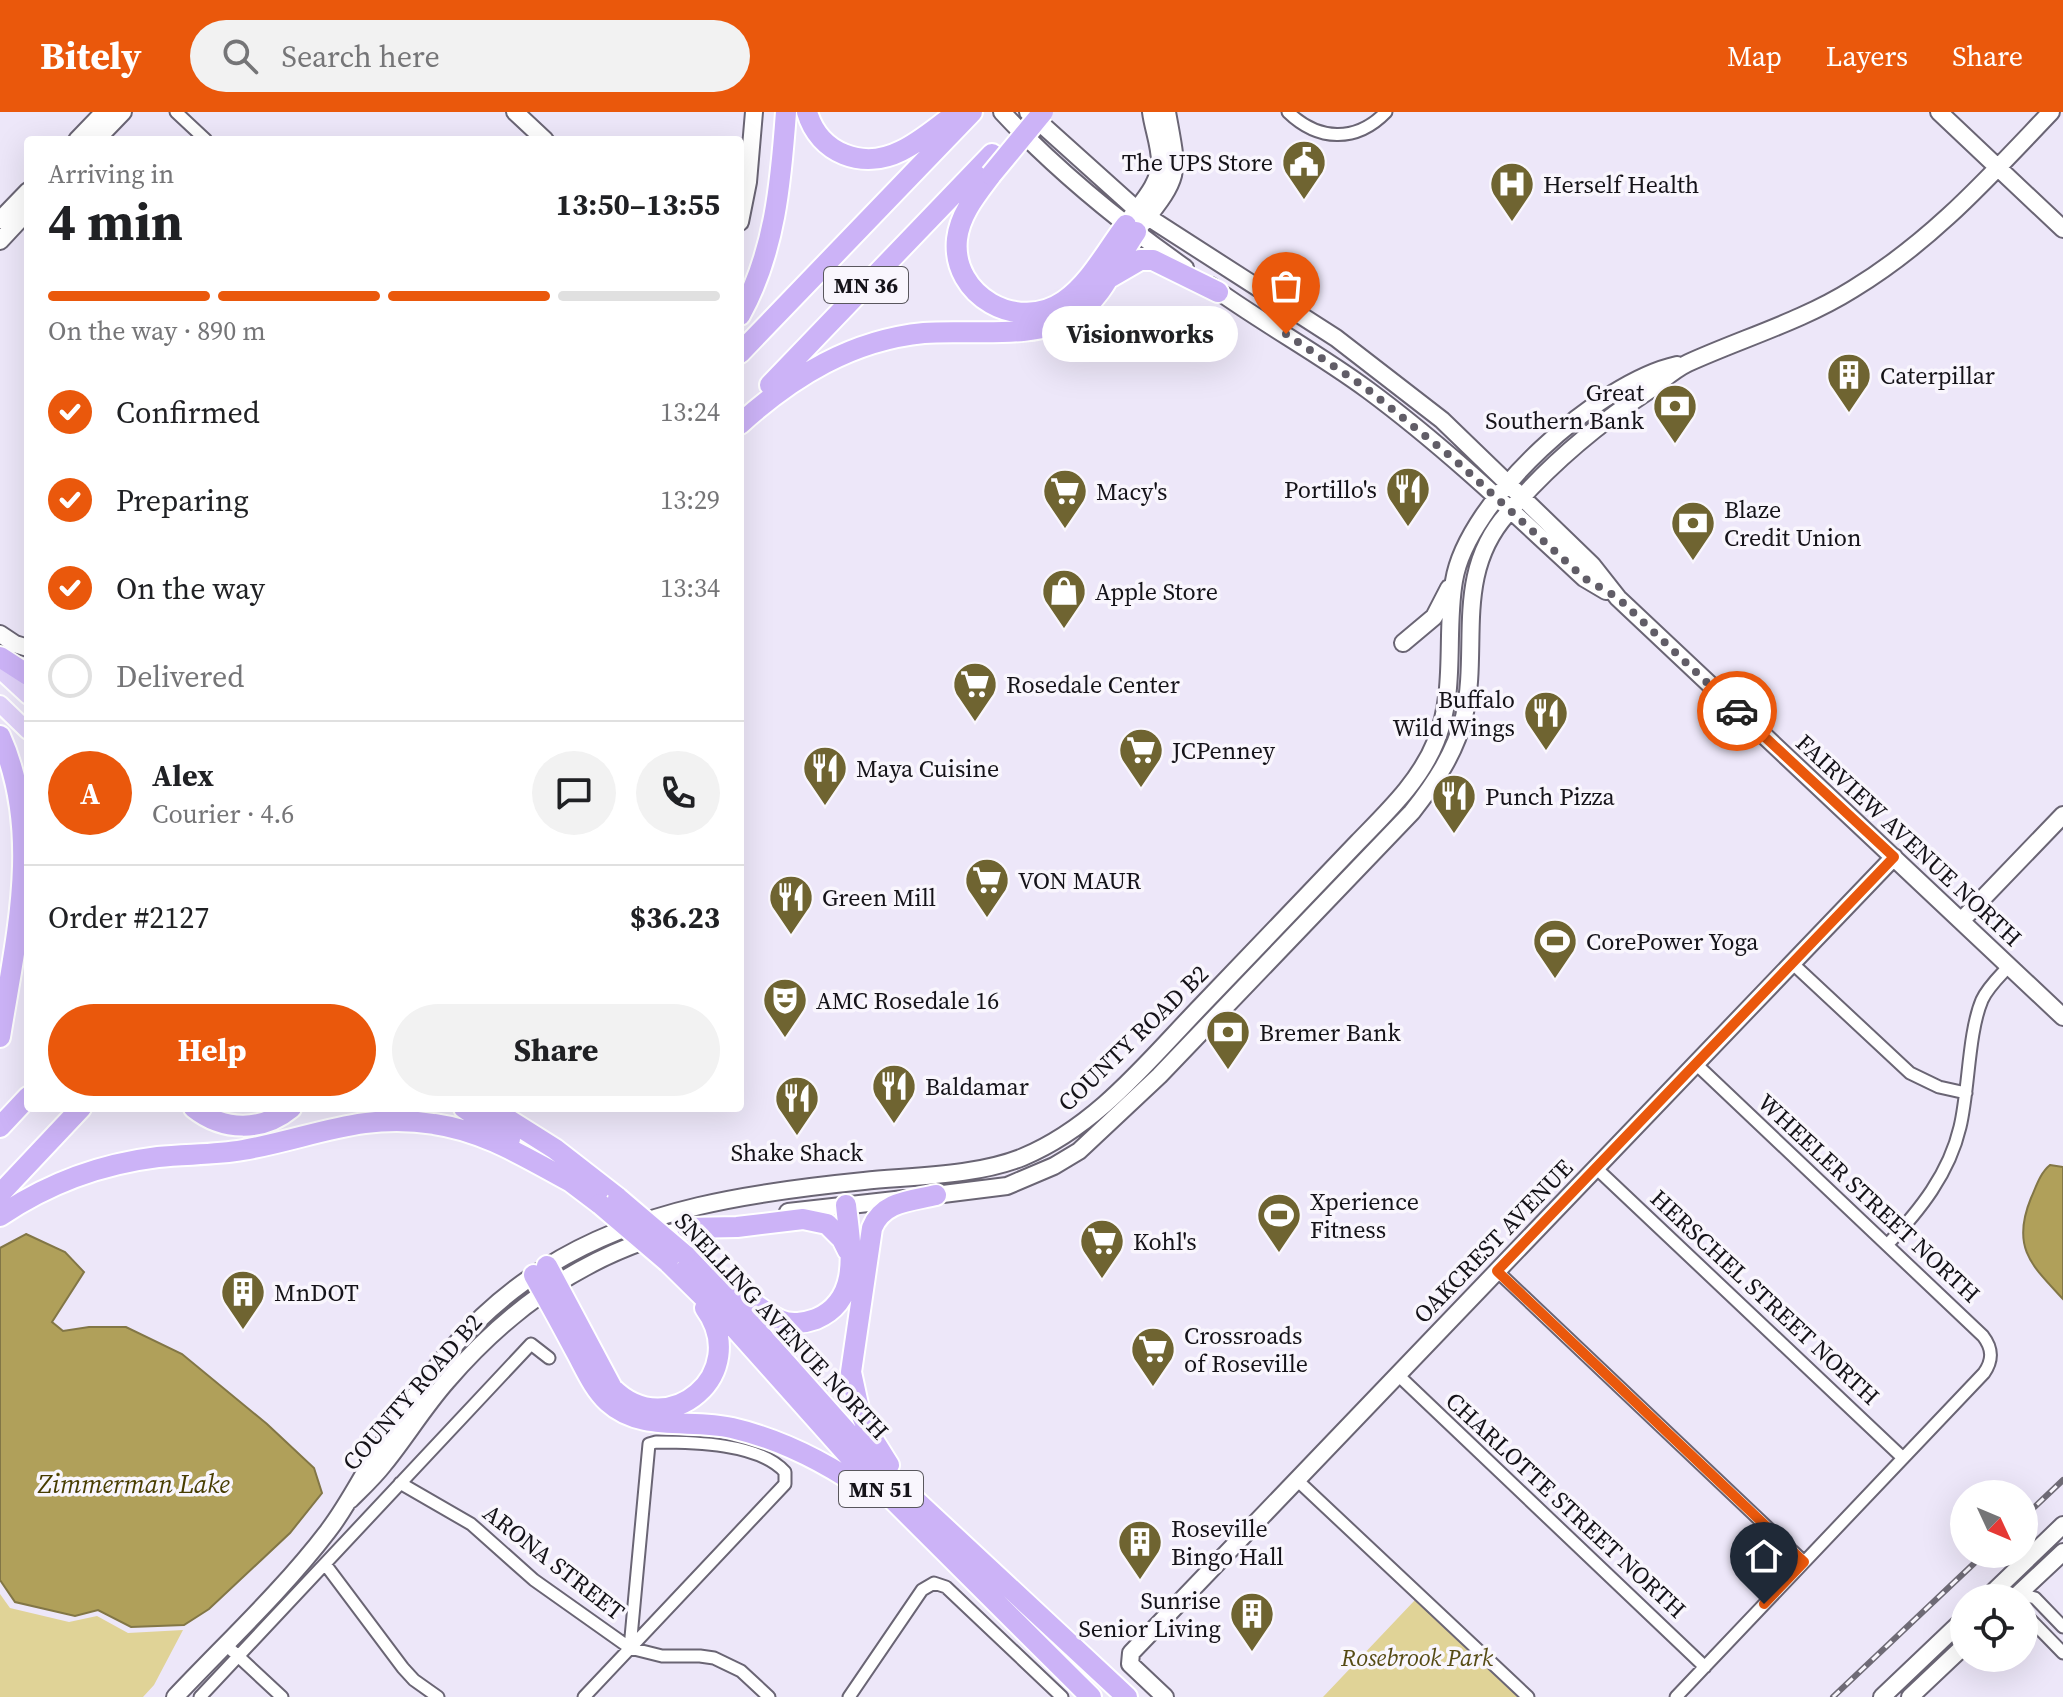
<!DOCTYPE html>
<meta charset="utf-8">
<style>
body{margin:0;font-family:"Source Serif 4",serif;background:#f2f2f2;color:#202124;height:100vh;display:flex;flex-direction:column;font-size:30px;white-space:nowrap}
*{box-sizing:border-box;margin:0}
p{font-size:26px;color:#757577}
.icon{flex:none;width:44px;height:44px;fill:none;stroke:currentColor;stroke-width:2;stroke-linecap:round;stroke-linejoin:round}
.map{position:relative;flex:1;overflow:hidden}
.side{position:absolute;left:24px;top:24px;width:720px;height:976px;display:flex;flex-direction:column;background:#fff;border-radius:8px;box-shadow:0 8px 32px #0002}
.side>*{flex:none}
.needle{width:52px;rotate:134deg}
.fabs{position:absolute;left:1950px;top:1368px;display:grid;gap:16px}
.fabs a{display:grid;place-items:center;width:88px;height:88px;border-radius:50%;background:#fff;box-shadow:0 8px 32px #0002;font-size:40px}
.pin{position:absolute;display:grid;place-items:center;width:68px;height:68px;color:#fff;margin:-82px -34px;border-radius:50% 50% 50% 0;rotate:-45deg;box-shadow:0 0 8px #0007}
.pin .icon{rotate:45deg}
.courier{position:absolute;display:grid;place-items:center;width:80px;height:80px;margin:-40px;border:6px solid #ea580c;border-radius:50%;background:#fff;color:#222;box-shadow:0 2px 10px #0007}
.bubble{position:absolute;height:56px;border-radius:28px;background:#fff;box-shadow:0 8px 32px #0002;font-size:26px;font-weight:700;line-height:56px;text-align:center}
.summary em{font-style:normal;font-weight:700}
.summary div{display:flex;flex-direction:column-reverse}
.summary{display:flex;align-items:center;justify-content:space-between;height:136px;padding:0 24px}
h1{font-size:52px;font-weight:700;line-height:60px}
.bar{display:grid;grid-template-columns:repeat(4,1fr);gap:12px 8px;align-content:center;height:96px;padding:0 24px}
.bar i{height:10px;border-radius:6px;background:#e0e0e0}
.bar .on{background:#ea580c}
.bar p{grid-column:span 4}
.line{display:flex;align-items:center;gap:20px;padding:0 24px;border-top:2px solid #e0e0e0}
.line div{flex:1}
.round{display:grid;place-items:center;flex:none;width:84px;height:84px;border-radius:42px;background:#f2f2f2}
ol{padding:0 24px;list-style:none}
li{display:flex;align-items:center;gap:24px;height:88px}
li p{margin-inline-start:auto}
li .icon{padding:8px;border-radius:50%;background:#ea580c;color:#fff;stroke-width:4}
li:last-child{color:#757577}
li i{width:44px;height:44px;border:4px solid #e0e0e0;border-radius:50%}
.action{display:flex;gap:16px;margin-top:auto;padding:16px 24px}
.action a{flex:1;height:92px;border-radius:48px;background:#ea580c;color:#fff;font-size:32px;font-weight:700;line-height:92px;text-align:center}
.action a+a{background:#f2f2f2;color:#202124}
header{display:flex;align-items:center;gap:48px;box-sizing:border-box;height:112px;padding:0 40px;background:#ea580c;color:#fff}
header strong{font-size:38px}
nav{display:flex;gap:44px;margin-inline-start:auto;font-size:28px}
.search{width:560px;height:72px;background:#f2f2f2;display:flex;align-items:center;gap:20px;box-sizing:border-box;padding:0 28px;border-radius:44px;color:#757577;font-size:30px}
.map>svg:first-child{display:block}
.green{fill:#e0d397}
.water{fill:#b0a05a;stroke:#827646;stroke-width:2}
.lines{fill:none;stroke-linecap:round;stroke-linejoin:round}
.street-casing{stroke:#6a6574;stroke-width:15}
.secondary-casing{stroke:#6a6574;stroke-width:20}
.primary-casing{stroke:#fff;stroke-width:20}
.highway-casing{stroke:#fff;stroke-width:24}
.street{stroke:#fff;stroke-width:11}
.secondary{stroke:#fff;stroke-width:16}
.primary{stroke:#e0d1fa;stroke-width:16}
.highway{stroke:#ccb3f7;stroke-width:20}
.rail-casing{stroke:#6f6b76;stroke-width:6}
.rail{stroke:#f9f6fd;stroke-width:3;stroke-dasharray:9;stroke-linecap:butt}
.highway-bridge-casing{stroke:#fff;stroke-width:24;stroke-linecap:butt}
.highway-bridge{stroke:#ccb3f7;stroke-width:20}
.done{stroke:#615d67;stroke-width:8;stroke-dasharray:0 14.4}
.route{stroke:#ea580c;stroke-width:10}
.labels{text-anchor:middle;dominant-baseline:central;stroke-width:7;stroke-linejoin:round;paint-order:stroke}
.shield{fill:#f9f6fd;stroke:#59575d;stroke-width:2}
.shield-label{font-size:22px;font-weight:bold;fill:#151319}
.poi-label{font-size:24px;fill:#151319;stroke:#f9f6fd;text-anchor:start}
.street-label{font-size:24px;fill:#151319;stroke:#f9f6fd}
.park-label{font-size:24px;font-style:italic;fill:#564b14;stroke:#f9f6fd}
.water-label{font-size:26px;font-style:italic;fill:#473c00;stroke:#f9f6fd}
</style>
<header>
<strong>Bitely</strong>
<div class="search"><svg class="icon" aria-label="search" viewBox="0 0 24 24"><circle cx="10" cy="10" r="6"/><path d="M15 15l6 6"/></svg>Search here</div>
<nav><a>Map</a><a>Layers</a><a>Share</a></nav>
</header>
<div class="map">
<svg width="2063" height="1585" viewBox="0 0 2063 1585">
<rect width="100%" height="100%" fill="#ede7f9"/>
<path class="green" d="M0 1482 10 1496 69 1510 97 1504 128 1521 183 1518 154 1573 143 1585H0Z
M1415 1488 1519 1585H1323Z"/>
<path class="water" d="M2050 1053 2063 1055V1187C2031 1153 2011 1135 2031 1086 2036 1075 2040 1061 2050 1053Z
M26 1122 65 1140 84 1160 52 1210 63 1219 89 1215H126L182 1242 267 1312 314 1356 322 1381 290 1421 209 1497 184 1513 131 1515 98 1498 75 1504 15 1490 0 1468V1136Z"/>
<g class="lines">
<g class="street-casing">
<path id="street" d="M176 0 206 28
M1288 0C1318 29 1356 31 1386 0
M1792 851 1910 961 1939 975 1966 981
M1596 1056 1903 1346
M1887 1133C1920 1098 1949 1062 1960 1015 1969 978 1968 921 1982 888 1988 875 1999 865 2009 854
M1497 1159 1804 1450
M1398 1263 1705 1555
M1297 1368 1528 1585
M400 1371 471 1412 534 1468 630 1536 662 1544H700L714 1546 741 1559 769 1585
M325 1452 403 1556 414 1568 438 1585
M2019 1482 2035 1486 2063 1515
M2024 1501 2063 1541
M225 1532 282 1585
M200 1585 531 1232 549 1246
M584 1585 785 1372V1360C759 1331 693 1330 656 1330L649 1332 630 1536
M849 1585 922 1478 934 1471 946 1475 1062 1585
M1676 1585 1984 1261C1993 1248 1993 1237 1983 1224L1696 952"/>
</g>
<g class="secondary-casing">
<path id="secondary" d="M515 0 545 28
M1002 0C1057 59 1120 110 1185 156
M1028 0 1137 98 1336 226 1442 308 1592 453 1618 486 2063 905
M1939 0 2063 117
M77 28 104 0
M96 28 123 0
M1131 105C1142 90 1160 71 1160 50 1160 33 1153 16 1151 0
M0 108 28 79
M740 110 748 70 754 0
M1143 111C1182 62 1178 61 1167 0
M0 129 28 99
M1211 174C1262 211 1318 241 1368 278 1445 335 1514 401 1584 466L1606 479
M0 522 15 532 28 536
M1403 531 1434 505 1449 476
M1961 809 2063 703
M927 1084 1007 1074 1054 1054 1079 1039 1159 964 1412 700C1435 671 1455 641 1464 605 1480 535 1453 463 1507 402 1548 354 1595 314 1648 279 1661 270 1673 258 1688 251 1743 226 1802 209 1853 177 1932 129 1988 66 2051 0
M788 1100 904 1087
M350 1388C362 1376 374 1365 384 1352 406 1325 424 1295 447 1269 514 1191 597 1135 698 1114
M1987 1486 2063 1413
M2014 1486 2063 1440
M175 1585C226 1531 283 1478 328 1419 348 1393 362 1364 379 1337 426 1264 470 1203 545 1156 639 1096 754 1080 864 1069 914 1064 976 1064 1023 1045 1097 1014 1147 950 1202 893 1254 839 1306 785 1358 730 1388 699 1420 669 1436 629 1457 577 1445 522 1454 469 1467 388 1599 270 1677 253
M1165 1585 1130 1552 1131 1541 1894 745
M1882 1585 1964 1507
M1910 1585 1964 1534"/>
</g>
<g class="primary-casing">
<path id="primary" d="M0 558 28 584
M0 592 28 619"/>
</g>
<g class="highway-casing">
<path id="highway" d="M807 0C819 42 863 58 901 39 922 29 939 13 958 0
M991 63C976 83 960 102 957 127 951 184 1018 221 1064 189 1090 171 1107 138 1126 113
M1109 166 1140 148H1153L1218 180
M740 203C775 141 781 69 786 0
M740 241 972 0
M770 273 992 42
M740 312C793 264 852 228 924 221 970 217 1034 229 1075 203 1105 184 1116 148 1136 120
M0 545 28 563
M0 624C43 720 16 825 0 925
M194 996C223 1019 262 1020 291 996
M464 996 510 1027
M490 996 555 1037 618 1086
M0 1015 28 985
M563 1064 600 1092
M0 1082 81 996
M0 1104C47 1072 101 1052 158 1045 186 1042 215 1043 243 1038 312 1026 361 1000 434 1012 485 1019 528 1047 573 1071
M687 1116 737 1115 803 1107 827 1112 842 1127 848 1139
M685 1143 752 1213 870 1346 1127 1585
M668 1150 733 1214 849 1344 1091 1585
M547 1154 612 1276C669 1333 752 1260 705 1196
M534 1163C548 1188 562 1213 575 1238 585 1256 593 1276 608 1290 642 1321 691 1306 732 1316 784 1328 831 1353 874 1384
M720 1165C739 1179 759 1198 780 1208 790 1213 805 1211 816 1207 863 1187 850 1133 846 1093
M889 1353 869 1321 859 1297 851 1260 872 1116C883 1089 911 1089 936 1083"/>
</g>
<use href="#street" class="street"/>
<use href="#secondary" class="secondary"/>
<use href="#primary" class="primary"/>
<use href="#highway" class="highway"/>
<g class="rail-casing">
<path id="rail" d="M2024 1405 2063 1368
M1833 1585 1984 1442"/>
</g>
<use href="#rail" class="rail"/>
<g class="highway-bridge-casing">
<path id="highway-bridge" d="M991 63 1043 0
M618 1086 685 1143
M600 1092 668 1150"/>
</g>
<use href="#highway-bridge" class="highway-bridge"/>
</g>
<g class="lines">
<path class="done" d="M1286 222 1366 276 1455 348 1584 466 1618 486 1737 599"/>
<path class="route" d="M1737 599 1894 745 1497 1159 1804 1450 1764 1492"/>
</g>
<defs>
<g id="civic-pin" transform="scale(2.3)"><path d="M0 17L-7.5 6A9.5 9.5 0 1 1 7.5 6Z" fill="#6f6431" stroke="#f9f6fd"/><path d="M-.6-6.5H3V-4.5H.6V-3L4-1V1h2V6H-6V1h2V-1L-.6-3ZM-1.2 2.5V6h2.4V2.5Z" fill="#fff"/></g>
<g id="hospital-pin" transform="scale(2.3)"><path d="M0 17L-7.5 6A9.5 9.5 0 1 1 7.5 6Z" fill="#6f6431" stroke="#f9f6fd"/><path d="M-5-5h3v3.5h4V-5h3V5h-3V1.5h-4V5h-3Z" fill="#fff"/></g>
<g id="building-pin" transform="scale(2.3)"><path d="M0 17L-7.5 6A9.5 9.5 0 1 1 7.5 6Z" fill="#6f6431" stroke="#f9f6fd"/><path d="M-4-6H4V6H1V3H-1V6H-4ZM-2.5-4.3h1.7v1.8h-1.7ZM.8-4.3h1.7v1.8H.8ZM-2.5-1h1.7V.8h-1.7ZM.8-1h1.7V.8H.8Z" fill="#fff"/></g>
<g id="bank-pin" transform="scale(2.3)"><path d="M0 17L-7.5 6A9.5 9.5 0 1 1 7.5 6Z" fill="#6f6431" stroke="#f9f6fd"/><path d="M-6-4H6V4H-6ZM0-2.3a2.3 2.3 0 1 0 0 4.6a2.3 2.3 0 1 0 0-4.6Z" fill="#fff"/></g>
<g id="restaurant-pin" transform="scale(2.3)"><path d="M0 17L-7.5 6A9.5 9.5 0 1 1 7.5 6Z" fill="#6f6431" stroke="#f9f6fd"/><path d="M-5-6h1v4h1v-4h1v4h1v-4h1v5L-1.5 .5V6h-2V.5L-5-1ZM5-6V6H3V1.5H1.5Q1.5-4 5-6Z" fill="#fff"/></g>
<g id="supermarket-pin" transform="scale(2.3)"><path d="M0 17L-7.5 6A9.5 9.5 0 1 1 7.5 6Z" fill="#6f6431" stroke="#f9f6fd"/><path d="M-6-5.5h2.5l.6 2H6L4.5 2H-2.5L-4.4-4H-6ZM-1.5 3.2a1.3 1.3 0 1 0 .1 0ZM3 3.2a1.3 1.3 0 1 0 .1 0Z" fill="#fff"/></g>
<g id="shop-pin" transform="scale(2.3)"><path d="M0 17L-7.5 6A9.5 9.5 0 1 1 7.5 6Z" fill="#6f6431" stroke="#f9f6fd"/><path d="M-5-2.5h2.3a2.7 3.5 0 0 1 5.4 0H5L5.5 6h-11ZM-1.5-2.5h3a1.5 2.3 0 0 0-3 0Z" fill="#fff"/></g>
<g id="stadium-pin" transform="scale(2.3)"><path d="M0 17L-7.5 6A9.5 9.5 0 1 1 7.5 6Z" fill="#6f6431" stroke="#f9f6fd"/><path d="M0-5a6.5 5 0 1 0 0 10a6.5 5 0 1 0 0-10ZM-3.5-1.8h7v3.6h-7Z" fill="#fff"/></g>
<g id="theatre-pin" transform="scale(2.3)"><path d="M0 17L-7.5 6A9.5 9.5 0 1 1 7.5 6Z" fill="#6f6431" stroke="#f9f6fd"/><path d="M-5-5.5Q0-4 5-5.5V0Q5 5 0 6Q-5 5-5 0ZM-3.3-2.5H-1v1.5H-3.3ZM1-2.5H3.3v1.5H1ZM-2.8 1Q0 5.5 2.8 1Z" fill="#fff"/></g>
</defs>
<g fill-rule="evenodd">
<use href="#civic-pin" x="1304" y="50"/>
<use href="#hospital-pin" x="1512" y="72"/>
<use href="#building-pin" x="1849" y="263"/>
<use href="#bank-pin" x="1675" y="294"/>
<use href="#restaurant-pin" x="1408" y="377"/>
<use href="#supermarket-pin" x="1065" y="379"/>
<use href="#bank-pin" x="1693" y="411"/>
<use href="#shop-pin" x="1064" y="479"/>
<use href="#supermarket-pin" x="975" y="572"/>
<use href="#restaurant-pin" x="1546" y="601"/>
<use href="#supermarket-pin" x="1141" y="638"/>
<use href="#restaurant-pin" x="825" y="656"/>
<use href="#restaurant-pin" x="1454" y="684"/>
<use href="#supermarket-pin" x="987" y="768"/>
<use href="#restaurant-pin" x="791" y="785"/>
<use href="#stadium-pin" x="1555" y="829"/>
<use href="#theatre-pin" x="785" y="888"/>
<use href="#bank-pin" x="1228" y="920"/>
<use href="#restaurant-pin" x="894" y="974"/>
<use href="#restaurant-pin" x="797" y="986"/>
<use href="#stadium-pin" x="1279" y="1103"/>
<use href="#supermarket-pin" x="1102" y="1129"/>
<use href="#building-pin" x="243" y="1180"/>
<use href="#supermarket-pin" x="1153" y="1237"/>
<use href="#building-pin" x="1140" y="1430"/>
<use href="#building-pin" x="1252" y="1502"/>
</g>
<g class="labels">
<g class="shield">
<rect x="824" y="155" width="84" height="36" rx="6"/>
<rect x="839" y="1359" width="84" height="36" rx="6"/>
</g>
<g class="shield-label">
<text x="866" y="173">MN 36</text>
<text x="881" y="1377">MN 51</text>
</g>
<g class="poi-label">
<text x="1273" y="50" text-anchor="end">The UPS Store</text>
<text x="1543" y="72">Herself Health</text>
<text x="1880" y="263">Caterpillar</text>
<text x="1644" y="280" text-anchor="end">Great<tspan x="1644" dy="28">Southern Bank</tspan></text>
<text x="1377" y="377" text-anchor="end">Portillo's</text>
<text x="1096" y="379">Macy's</text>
<text x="1724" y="397">Blaze<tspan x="1724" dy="28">Credit Union</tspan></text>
<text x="1095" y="479">Apple Store</text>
<text x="1006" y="572">Rosedale Center</text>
<text x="1515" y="587" text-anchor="end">Buffalo<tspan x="1515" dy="28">Wild Wings</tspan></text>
<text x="1172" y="638">JCPenney</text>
<text x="856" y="656">Maya Cuisine</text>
<text x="1485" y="684">Punch Pizza</text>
<text x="1018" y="768">VON MAUR</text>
<text x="822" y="785">Green Mill</text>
<text x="1586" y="829">CorePower Yoga</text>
<text x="816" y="888">AMC Rosedale 16</text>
<text x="1259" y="920">Bremer Bank</text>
<text x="925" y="974">Baldamar</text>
<text x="797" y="1040" text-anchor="middle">Shake Shack</text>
<text x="1310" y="1089">Xperience<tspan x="1310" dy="28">Fitness</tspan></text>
<text x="1133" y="1129">Kohl's</text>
<text x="274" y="1180">MnDOT</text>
<text x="1184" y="1223">Crossroads<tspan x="1184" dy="28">of Roseville</tspan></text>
<text x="1171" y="1416">Roseville<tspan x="1171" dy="28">Bingo Hall</tspan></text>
<text x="1221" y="1488" text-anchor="end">Sunrise<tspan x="1221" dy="28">Senior Living</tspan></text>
</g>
<g class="street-label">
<text transform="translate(1909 728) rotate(43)">FAIRVIEW AVENUE NORTH</text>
<text transform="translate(1133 926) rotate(-44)">COUNTY ROAD B2</text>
<text transform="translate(1869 1086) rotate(43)">WHEELER STREET NORTH</text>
<text transform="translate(1493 1129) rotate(-46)">OAKCREST AVENUE</text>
<text transform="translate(1765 1185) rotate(43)">HERSCHEL STREET NORTH</text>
<text transform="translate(782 1214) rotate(47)">SNELLING AVENUE NORTH</text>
<text transform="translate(412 1280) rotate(-49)">COUNTY ROAD B2</text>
<text transform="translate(1566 1393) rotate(43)">CHARLOTTE STREET NORTH</text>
<text transform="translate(554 1450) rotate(38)">ARONA STREET</text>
</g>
<g class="park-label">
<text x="1417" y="1545">Rosebrook Park</text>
</g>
<g class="water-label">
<text x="134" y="1372">Zimmerman Lake</text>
</g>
</g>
</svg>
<div class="fabs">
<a><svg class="needle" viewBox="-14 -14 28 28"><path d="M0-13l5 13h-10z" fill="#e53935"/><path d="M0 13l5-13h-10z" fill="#757577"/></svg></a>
<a><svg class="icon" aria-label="locate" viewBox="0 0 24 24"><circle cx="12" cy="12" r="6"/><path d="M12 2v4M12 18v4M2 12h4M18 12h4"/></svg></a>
</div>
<div class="pin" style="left:1286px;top:222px;background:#ea580c"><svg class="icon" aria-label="bag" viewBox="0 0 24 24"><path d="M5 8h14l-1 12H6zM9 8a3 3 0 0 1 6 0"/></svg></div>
<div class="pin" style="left:1764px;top:1492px;background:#1f2937"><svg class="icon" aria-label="home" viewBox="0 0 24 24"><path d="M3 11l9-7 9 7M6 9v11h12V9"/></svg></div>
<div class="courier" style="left:1737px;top:599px"><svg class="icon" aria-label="car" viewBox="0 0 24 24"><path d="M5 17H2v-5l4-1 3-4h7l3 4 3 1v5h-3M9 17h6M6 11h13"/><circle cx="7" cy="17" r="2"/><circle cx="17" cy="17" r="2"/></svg></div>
<div class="bubble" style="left:1042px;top:194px;width:196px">Visionworks</div>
<section class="side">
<div class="summary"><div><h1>4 min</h1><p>Arriving in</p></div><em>13:50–13:55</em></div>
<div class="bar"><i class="on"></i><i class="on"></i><i class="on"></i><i></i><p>On the way · 890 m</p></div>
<ol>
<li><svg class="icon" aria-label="check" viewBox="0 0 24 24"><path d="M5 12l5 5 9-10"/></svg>Confirmed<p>13:24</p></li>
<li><svg class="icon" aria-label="check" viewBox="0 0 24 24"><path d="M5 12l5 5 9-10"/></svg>Preparing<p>13:29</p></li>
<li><svg class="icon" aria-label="check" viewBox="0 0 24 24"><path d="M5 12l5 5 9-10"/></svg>On the way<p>13:34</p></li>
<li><i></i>Delivered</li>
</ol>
<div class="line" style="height:144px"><b class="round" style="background:#ea580c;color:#fff">A</b><div><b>Alex</b><p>Courier · 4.6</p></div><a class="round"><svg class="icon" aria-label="chat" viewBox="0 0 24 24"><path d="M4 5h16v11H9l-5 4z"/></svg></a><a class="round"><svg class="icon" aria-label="phone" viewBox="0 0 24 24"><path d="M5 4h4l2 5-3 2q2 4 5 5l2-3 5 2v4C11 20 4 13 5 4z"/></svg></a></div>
<div class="line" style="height:104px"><div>Order #2127</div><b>$36.23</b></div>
<div class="action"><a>Help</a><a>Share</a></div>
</section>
</div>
